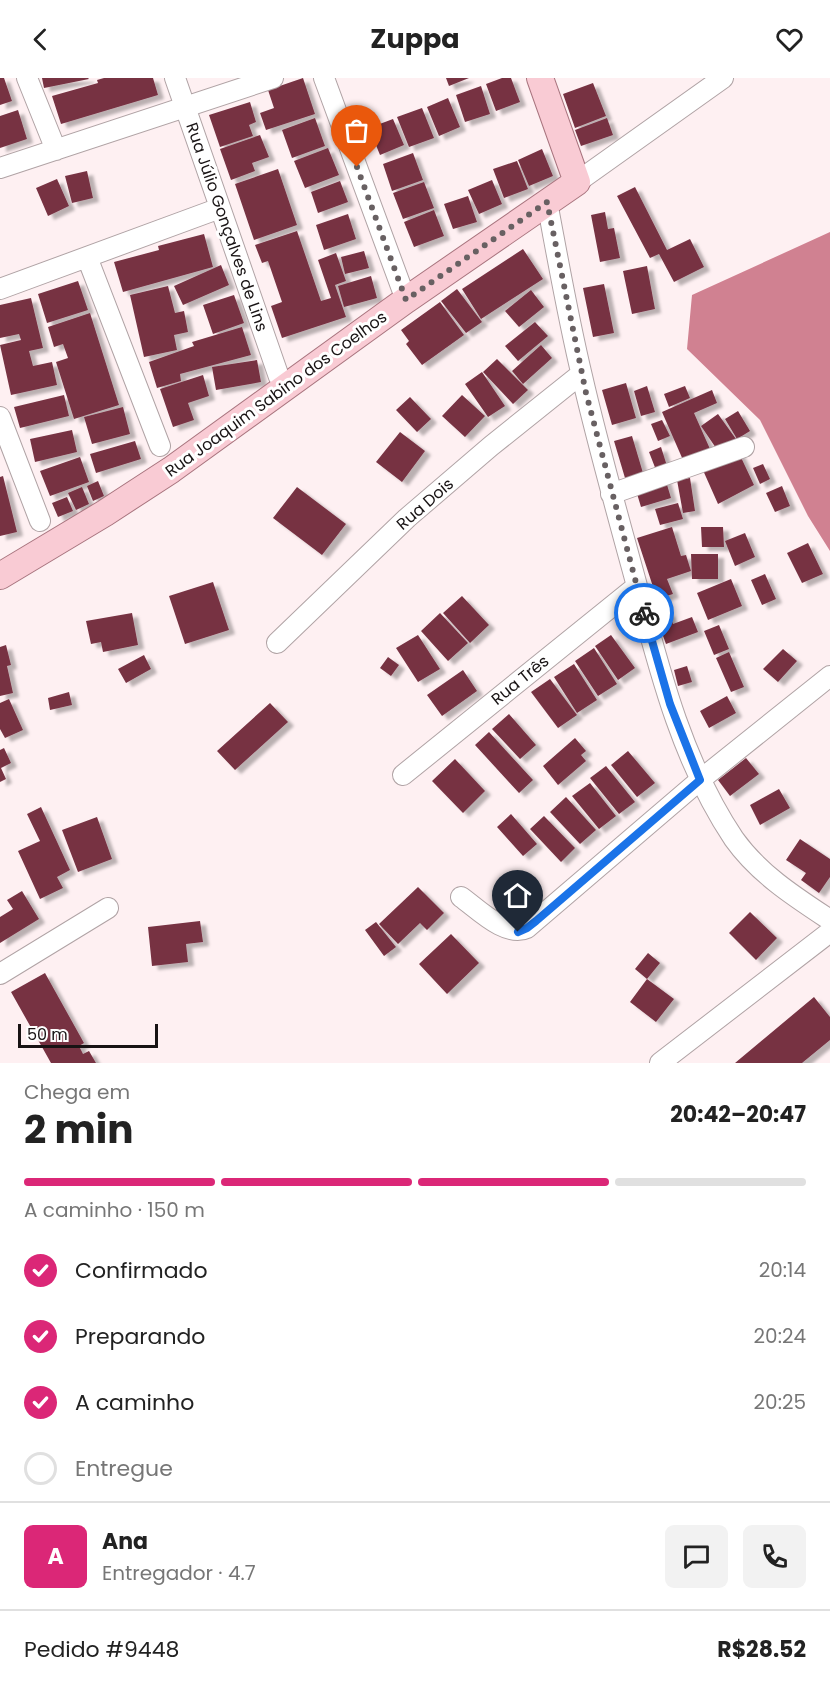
<!DOCTYPE html>
<html lang="pt">
<meta charset="utf-8">
<style>
body{margin:0;font-family:Poppins,sans-serif;background:#f2f2f2;color:#222;height:100vh;display:flex;flex-direction:column;font-size:22px;white-space:nowrap}
*{box-sizing:border-box;margin:0}
p{font-size:20px;color:#767676}
.icon{flex:none;width:33px;height:33px;fill:none;stroke:currentColor;stroke-width:2;stroke-linecap:round;stroke-linejoin:round}
.map{position:relative;height:985px;overflow:hidden}
.drawer{display:flex;flex-direction:column;background:#fff;flex:1}
.drawer>*{flex:none}
.scale{position:absolute;left:18px;bottom:15px;width:140px;box-sizing:border-box;padding-left:6px;border:3px solid #181314;border-top:0;font-size:16px;line-height:21px;white-space:nowrap;color:#181314;-webkit-text-stroke:4px #fff;paint-order:stroke}
.pin{position:absolute;display:grid;place-items:center;width:51px;height:51px;color:#fff;margin:-62px -26px;border-radius:50% 50% 50% 0;rotate:-45deg;box-shadow:0 0 6px #0007}
.pin .icon{rotate:45deg}
.courier{position:absolute;display:grid;place-items:center;width:60px;height:60px;margin:-30px;border:4px solid #1a73e8;border-radius:50%;background:#fff;color:#222;box-shadow:0 2px 8px #0007}
.head em{font-style:normal;font-weight:700}
.head div{display:flex;flex-direction:column-reverse}
.head{display:flex;align-items:center;justify-content:space-between;height:102px;padding:0 24px}
h1{font-size:39px;font-weight:700;line-height:45px}
.bar{display:grid;grid-template-columns:repeat(4,1fr);gap:9px 6px;align-content:center;height:72px;padding:0 24px}
.bar i{height:8px;border-radius:4px;background:#e0e0e0}
.bar .on{background:#db2777}
.bar p{grid-column:span 4}
.line{display:flex;align-items:center;gap:15px;padding:0 24px;border-top:2px solid #e0e0e0}
.line div{flex:1}
.round{display:grid;place-items:center;flex:none;width:63px;height:63px;border-radius:9px;background:#f2f2f2}
ol{padding:0 24px;list-style:none}
li{display:flex;align-items:center;gap:18px;height:66px}
li p{margin-inline-start:auto}
li .icon{padding:6px;border-radius:50%;background:#db2777;color:#fff;stroke-width:4}
li:last-child{color:#767676}
li i{width:33px;height:33px;border:3px solid #e0e0e0;border-radius:50%}
header{display:flex;justify-content:space-between;align-items:center;height:78px;padding:0 24px;background:#fff;font-size:27px;font-weight:700}
.map>svg:first-child{display:block}
.water{fill:#d08191}
.building{fill:#773243;filter:url(#shadow)}
.lines{fill:none;stroke-linecap:round;stroke-linejoin:round}
.minor-casing{stroke:#b0a3a5;stroke-width:22}
.major-casing{stroke:#a8747e;stroke-width:28}
.minor{stroke:#fff;stroke-width:20}
.major{stroke:#f9cbd4;stroke-width:26}
.done{stroke:#686062;stroke-width:6;stroke-dasharray:0 10.8}
.route{stroke:#1a73e8;stroke-width:8}
.labels{text-anchor:middle;dominant-baseline:central;stroke-width:6;stroke-linejoin:round;paint-order:stroke}
.street-label{font-size:16px;fill:#181314;stroke:#fff}
</style>
<header><svg class="icon" aria-label="back" viewBox="0 0 24 24"><path d="M15 5l-7 7 7 7"/></svg>Zuppa<svg class="icon" aria-label="heart" viewBox="0 0 24 24"><path d="M12 20l-8-8c-3-5 5-10 8-4 3-6 11-1 8 4z"/></svg></header>
<div class="map">
<svg width="830" height="985" viewBox="0 0 830 985">
<defs>
<filter id="shadow"><feDropShadow dx="6" dy="4" stdDeviation="1.5" flood-color="#0004"/></filter>
</defs>
<rect width="100%" height="100%" fill="#fef0f2"/>
<path class="water" d="M830 154V473L808 438 760 342 687 271 692 217Z"/>
<path class="building" d="M0 0H4L12 23 0 27Z
M42 0H88L89 1 44 10Z
M104 0H153L158 17 61 46 52 18 98 5 97 2Z
M303 0 315 36 266 52 260 35 274 30 268 12Z
M446 0H469L449 8Z
M502 0H511L520 24 496 33 486 6Z
M593 5 606 38 575 50 563 16Z
M481 8 490 36 465 44 456 17Z
M448 20 460 49 439 58 427 29Z
M250 24 256 44 249 47 253 58 220 69 209 37Z
M422 30 434 60 409 69 397 39Z
M18 32 27 61 0 70V38Z
M315 40 325 68 292 80 282 52Z
M607 40 613 57 581 68 575 52Z
M393 41 404 67 380 77 369 50Z
M260 57 269 79 252 85 255 93 231 102 220 71Z
M328 70 339 97 305 110 294 83Z
M542 71 553 98 529 108 518 82Z
M413 75 423 102 392 113 383 86Z
M517 83 528 111 504 120 493 91Z
M278 91 297 147 254 162 235 106Z
M87 93 93 120 72 125 65 98Z
M57 101 69 128 48 138 36 110Z
M492 102 502 126 479 136 468 112Z
M340 103 348 124 318 135 311 114Z
M424 104 434 130 403 141 393 115Z
M635 109 667 172 690 161 704 189 674 204 659 176 650 180 617 118Z
M468 118 477 144 453 151 444 126Z
M434 132 444 158 414 169 404 144Z
M605 134 608 151 614 150 620 180 600 184 591 137Z
M348 136 356 161 324 172 316 147Z
M297 153 321 223 331 220 318 182 336 175 346 203 335 207 346 239 282 260 271 228 282 224 268 183 262 185 255 167Z
M204 156 213 189 123 214 114 184 159 172 158 168Z
M523 171 543 201 481 241 462 211Z
M364 173 369 190 345 196 341 179Z
M221 187 229 207 183 227 174 208Z
M647 188 655 231 632 236 623 193Z
M371 198 377 220 344 229 338 208Z
M78 203 88 232 47 245 38 216Z
M604 206 614 255 593 259 583 210Z
M168 208 175 235 184 233 188 254 174 257 177 272 144 279 130 217Z
M457 211 482 244 466 255 441 223Z
M531 212 544 229 519 249 505 233Z
M234 217 244 245 213 256 203 227Z
M31 220 43 270 29 273 33 288 52 284 57 307 11 317 0 267 21 262 19 256 0 260V227Z
M440 224 464 257 422 287 406 266 409 263 401 252Z
M90 235 119 327 74 341 56 284 68 280 63 266 54 269 48 249Z
M535 244 548 258 518 283 505 268Z
M242 249 251 277 180 296 181 303 157 310 149 284 194 268 192 264Z
M541 267 552 280 523 306 512 293Z
M497 281 528 312 513 326 483 294Z
M257 282 261 304 216 312 212 289Z
M482 294 505 328 488 339 465 306Z
M203 297 209 318 188 325 194 342 173 349 160 311Z
M626 305 636 340 612 347 602 312Z
M647 308 655 334 641 338 634 313Z
M685 308 690 320 669 329 664 316Z
M712 312 717 325 694 335 710 371 683 382 662 334Z
M64 317 69 338 20 350 14 329Z
M462 317 485 338 465 359 442 338Z
M410 319 431 341 417 354 396 332Z
M123 329 130 356 92 366 84 339Z
M738 333 750 353 737 361 725 341Z
M718 336 736 361 718 373 701 348Z
M662 342 670 358 658 363 651 346Z
M72 352 77 374 35 384 30 361Z
M400 354 425 373 402 404 376 384Z
M632 358 643 395 625 400 614 363Z
M135 363 141 381 96 395 90 376Z
M661 369 667 388 656 392 649 374Z
M738 373 754 407 718 426 702 390Z
M80 379 89 404 50 418 40 393Z
M763 386 770 401 760 406 753 390Z
M3 398 17 454 0 458V399Z
M665 400 671 420 641 429 635 409Z
M690 400 695 433 683 435 677 402Z
M98 403 104 418 93 423 87 408Z
M782 408 790 428 775 434 766 415Z
M82 409 89 426 76 432 68 415Z
M297 409 346 446 322 477 273 440Z
M67 419 73 433 58 439 52 425Z
M678 425 683 441 660 447 655 431Z
M672 449 681 478 686 477 691 493 667 501 673 516 657 521 637 460Z
M701 449H723L724 469H702Z
M745 455 755 479 735 488 725 463Z
M808 465 823 496 802 505 787 475Z
M691 476H718V501H692Z
M765 496 776 521 762 527 751 502Z
M731 501 742 528 708 542 697 515Z
M213 504 229 552 185 566 169 518Z
M462 518 489 547 470 565 443 535Z
M669 534 673 546 692 539 698 554 666 566 656 539Z
M132 535 138 567 103 574 101 564 91 566 86 543Z
M440 535 468 565 448 583 421 553Z
M719 547 729 571 714 577 704 553Z
M418 557 440 591 418 604 396 570Z
M611 557 635 590 618 602 595 568Z
M6 567 11 587 7 588 13 615 0 618V569Z
M594 570 617 606 598 618 575 583Z
M783 571 797 583 778 604 763 591Z
M729 574 744 609 731 614 716 580Z
M144 577 151 591 126 605 118 591Z
M388 579 399 587 391 598 380 590Z
M574 586 597 622 577 635 554 599Z
M687 588 692 604 678 608 674 592Z
M463 592 477 613 442 638 427 617Z
M550 601 577 637 558 650 531 614Z
M69 614 72 627 50 632 48 620Z
M727 618 736 635 709 650 700 633Z
M9 621 23 652 5 660 0 651V625Z
M270 625 288 644 235 692 217 673Z
M509 636 536 667 520 681 492 651Z
M489 654 533 702 519 715 475 667Z
M575 660 586 673 581 677 586 683 558 707 543 688Z
M4 670 11 685 1 690 6 701 0 704V672Z
M628 673 655 705 637 719 611 687Z
M746 680 759 696 730 718 718 702Z
M455 681 485 713 463 735 432 703Z
M606 688 635 724 619 736 590 700Z
M590 705 616 738 599 751 572 718Z
M779 711 790 730 760 747 750 727Z
M566 719 596 752 580 766 550 734Z
M41 729 70 792 57 799 63 810 40 821 18 773 40 763 27 736Z
M511 736 537 766 523 778 497 749Z
M544 738 575 770 561 784 530 751Z
M97 739 112 781 78 794 62 752Z
M800 761 830 781V799L819 815 801 802 806 795 786 782Z
M418 809 444 835 427 852 420 845 398 866 379 846Z
M22 813 39 841 0 865V839L13 831 7 822Z
M750 834 777 860 756 882 729 855Z
M200 843 203 864 186 866 188 884 152 888 148 849Z
M376 844 396 869 384 878 365 852Z
M451 856 479 885 447 916 419 886Z
M648 875 660 885 647 901 674 921 656 944 630 924 647 901 635 891Z
M45 895 84 965 79 968 83 976 89 973 96 985H51L11 914Z
M814 919 830 939V962L802 985H735Z"/>
<g class="lines">
<g class="minor-casing">
<path id="minor" d="M27 0 56 72
M175 0 279 299
M324 0 406 222
M0 90 273 0
M577 104 723 0
M547 124C558 182 568 240 582 298 598 368 618 438 637 508 660 595 683 685 734 761 759 796 795 819 830 842
M87 179 160 368
M0 211 220 130
M0 339 40 443
M611 416 744 369
M277 565 407 440 491 368 581 296
M403 697 637 508
M461 819C478 831 506 860 527 850L700 702 830 598
M0 896 108 830
M660 985 830 854"/>
</g>
<g class="major-casing">
<path id="major" d="M0 498 105 435 171 392 406 222 577 104 540 0"/>
</g>
<use href="#minor" class="minor"/>
<use href="#major" class="major"/>
</g>
<g class="lines">
<path class="done" d="M357 89 406 222 547 124 586 315 644 535"/>
<path class="route" d="M518 854 527 850 536 843 700 702 670 626 644 535"/>
</g>
<g class="labels">
<g class="street-label">
<text transform="translate(227 149) rotate(71)">Rua Júlio Gonçalves de Lins</text>
<text transform="translate(276 316) rotate(-36)">Rua Joaquim Sabino dos Coelhos</text>
<text transform="translate(425 426) rotate(-41)">Rua Dois</text>
<text transform="translate(520 602) rotate(-39)">Rua Três</text>
</g>
</g>
</svg>
<div class="scale">50 m</div>
<div class="pin" style="left:357px;top:89px;background:#ea580c"><svg class="icon" aria-label="bag" viewBox="0 0 24 24"><path d="M5 8h14l-1 12H6zM9 8a3 3 0 0 1 6 0"/></svg></div>
<div class="pin" style="left:518px;top:854px;background:#1f2937"><svg class="icon" aria-label="home" viewBox="0 0 24 24"><path d="M3 11l9-7 9 7M6 9v11h12V9"/></svg></div>
<div class="courier" style="left:644px;top:535px"><svg class="icon" aria-label="bike" viewBox="0 0 24 24"><circle cx="6" cy="16" r="4"/><circle cx="18" cy="16" r="4"/><path d="M6 16l4-8h5l3 8M10 8l3 8H6M13 5h3"/></svg></div>
</div>
<section class="drawer">
<div class="head"><div><h1>2 min</h1><p>Chega em</p></div><em>20:42–20:47</em></div>
<div class="bar"><i class="on"></i><i class="on"></i><i class="on"></i><i></i><p>A caminho · 150 m</p></div>
<ol>
<li><svg class="icon" aria-label="check" viewBox="0 0 24 24"><path d="M5 12l5 5 9-10"/></svg>Confirmado<p>20:14</p></li>
<li><svg class="icon" aria-label="check" viewBox="0 0 24 24"><path d="M5 12l5 5 9-10"/></svg>Preparando<p>20:24</p></li>
<li><svg class="icon" aria-label="check" viewBox="0 0 24 24"><path d="M5 12l5 5 9-10"/></svg>A caminho<p>20:25</p></li>
<li><i></i>Entregue</li>
</ol>
<div class="line" style="height:108px"><b class="round" style="background:#db2777;color:#fff">A</b><div><b>Ana</b><p>Entregador · 4.7</p></div><a class="round"><svg class="icon" aria-label="chat" viewBox="0 0 24 24"><path d="M4 5h16v11H9l-5 4z"/></svg></a><a class="round"><svg class="icon" aria-label="phone" viewBox="0 0 24 24"><path d="M5 4h4l2 5-3 2q2 4 5 5l2-3 5 2v4C11 20 4 13 5 4z"/></svg></a></div>
<div class="line" style="height:78px"><div>Pedido #9448</div><b>R$28.52</b></div>
</section>
